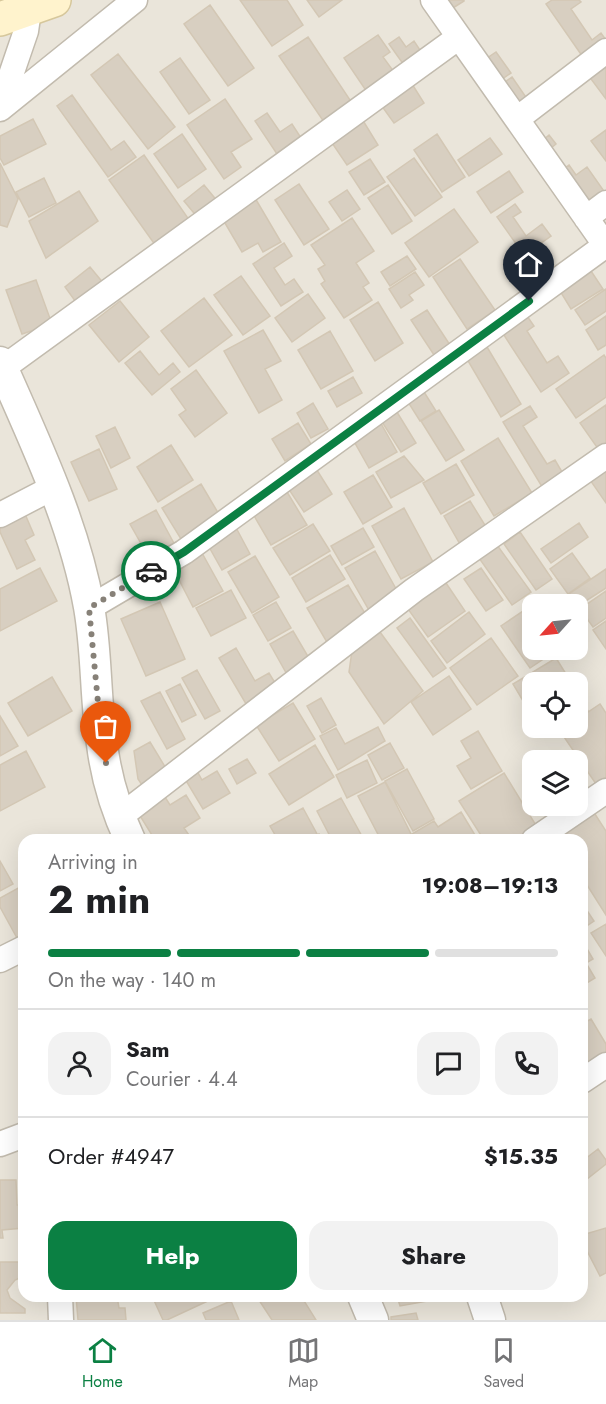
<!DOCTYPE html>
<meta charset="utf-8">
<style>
body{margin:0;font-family:Jost,sans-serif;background:#f2f2f2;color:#202124;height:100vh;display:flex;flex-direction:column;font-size:22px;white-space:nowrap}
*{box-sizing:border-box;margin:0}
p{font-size:20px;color:#757577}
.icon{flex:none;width:33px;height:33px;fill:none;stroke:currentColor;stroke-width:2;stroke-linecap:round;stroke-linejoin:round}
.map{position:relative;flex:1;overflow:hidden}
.panel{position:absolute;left:18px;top:834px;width:570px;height:468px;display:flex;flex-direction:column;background:#fff;border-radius:18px;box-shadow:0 6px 24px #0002}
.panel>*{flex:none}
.needle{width:39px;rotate:243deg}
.fabs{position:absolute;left:522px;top:594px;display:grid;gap:12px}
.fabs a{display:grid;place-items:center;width:66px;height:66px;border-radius:12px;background:#fff;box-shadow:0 6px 24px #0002;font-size:30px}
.pin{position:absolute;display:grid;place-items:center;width:51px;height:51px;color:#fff;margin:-62px -26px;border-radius:50% 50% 50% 0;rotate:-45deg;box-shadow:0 0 6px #0007}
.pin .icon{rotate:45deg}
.courier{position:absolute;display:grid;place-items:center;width:60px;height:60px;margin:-30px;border:4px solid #0b8043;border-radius:50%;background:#fff;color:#222;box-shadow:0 2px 8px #0007}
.headline em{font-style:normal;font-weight:700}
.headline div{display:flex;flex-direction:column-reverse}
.headline{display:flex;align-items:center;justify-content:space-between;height:102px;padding:0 30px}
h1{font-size:39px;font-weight:700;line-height:45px}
.bar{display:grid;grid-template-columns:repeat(4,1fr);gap:9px 6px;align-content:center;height:72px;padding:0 30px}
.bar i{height:8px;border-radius:4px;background:#e0e0e0}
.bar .on{background:#0b8043}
.bar p{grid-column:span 4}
.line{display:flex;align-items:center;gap:15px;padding:0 30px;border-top:2px solid #e0e0e0}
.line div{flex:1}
.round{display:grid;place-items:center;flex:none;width:63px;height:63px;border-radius:18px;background:#f2f2f2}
.action{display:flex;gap:12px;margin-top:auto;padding:12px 30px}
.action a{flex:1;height:69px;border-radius:18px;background:#0b8043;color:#fff;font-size:24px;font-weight:700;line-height:69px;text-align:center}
.action a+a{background:#f2f2f2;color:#202124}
.menu{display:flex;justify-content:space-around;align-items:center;height:84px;border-top:2px solid #e0e0e0;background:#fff;font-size:16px;color:#757577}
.menu a{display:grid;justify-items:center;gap:3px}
.menu .on{color:#0b8043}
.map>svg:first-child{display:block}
.residential{fill:#eae5da;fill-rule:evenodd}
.building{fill:#d8cfc1;stroke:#d3c7b4;stroke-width:1.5}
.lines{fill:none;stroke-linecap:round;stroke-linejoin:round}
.minor-casing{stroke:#c2bbae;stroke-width:27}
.tertiary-casing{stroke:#c2bbae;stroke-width:33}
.secondary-casing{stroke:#d6c79b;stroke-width:36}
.minor{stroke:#fff;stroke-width:24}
.tertiary{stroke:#fff;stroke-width:30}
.secondary{stroke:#fff3cd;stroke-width:33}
.done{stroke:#878178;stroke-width:6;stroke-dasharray:0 10.8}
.route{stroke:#0b8043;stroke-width:8}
</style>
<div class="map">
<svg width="606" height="1320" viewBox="0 0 606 1320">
<rect width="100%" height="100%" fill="#f6f3ec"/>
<path class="residential" d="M0 0H606V1320H0ZM532 604H578V650H532ZM532 682H578V728H532ZM532 760H578V806H532ZM24 840H582V1296H24Z"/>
<path class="building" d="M240 0H287L303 25 272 46Z
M307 0H342L319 17Z
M436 0H464V1L445 13Z
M552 0H579L581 2 571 9 592 40 601 33 606 40 585 60 546 4Z
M210 5 254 68 228 86 184 24Z
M378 35 390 52 383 57 397 76 369 95 344 58Z
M308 37 352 103 324 122 279 56Z
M399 37 406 47 414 41 424 56 406 68 389 44Z
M496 52 511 73 495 84 480 63Z
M118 54 175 127 148 149 91 75Z
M180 58 210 100 189 114 160 72Z
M606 62V99L588 75Z
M512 77 530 103 515 113 498 87Z
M412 84 424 103 394 123 381 105Z
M72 95 111 150 124 141 136 157 108 177 57 106Z
M225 99 252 139 231 152 241 167 224 179 187 125Z
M267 113 280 132 292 124 305 144 281 160 255 121Z
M33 119 46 144 4 165 0 158V136Z
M362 119 378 145 347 165 330 140Z
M606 130V161L591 141Z
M182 134 206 169 178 188 154 154Z
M437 134 465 177 442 192 414 150Z
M549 135 556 144 544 154 537 145Z
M490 138 502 154 469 176 458 160Z
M144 155 192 224 158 249 109 180Z
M414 158 442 197 415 216 387 177Z
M370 159 385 182 364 195 349 172Z
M0 163 18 199 7 227 0 225Z
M569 165 576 175 587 167 606 194 585 213 557 174Z
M509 171 523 192 491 213 477 192Z
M44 178 56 203 29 217 16 192Z
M299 184 329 229 304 245 275 200Z
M204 185 218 202 198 218 184 201Z
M388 185 412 221 392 234 368 198Z
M347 190 360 209 342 221 329 202Z
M79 191 98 221 46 258 29 221Z
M255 198 281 242 263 252 258 243 242 252 222 218Z
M515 204 521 212 513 217 526 236 542 224 551 236 524 255 497 217Z
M454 209 478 242 429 277 405 243Z
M352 218 374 251 356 263 369 283 363 287 372 300 344 318 321 284 325 281 318 269 325 265 311 245Z
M284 243 292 256 274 268 285 285 294 279 303 292 281 306 253 264Z
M407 256 416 269 390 286 381 272Z
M460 259 495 310 467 329 433 277Z
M90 267 104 284 78 305 65 287Z
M591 271 603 289 571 309 560 291Z
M415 272 424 285 409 295 413 300 401 308 389 289Z
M241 276 270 316 243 335 214 295Z
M36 280 52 324 22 334 6 290Z
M606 289V311L585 325 575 310Z
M308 294 325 318 292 342 275 318Z
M204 298 232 335 189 367 161 331Z
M120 301 149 337 119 362 89 325Z
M378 302 403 343 375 361 350 320Z
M427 310 452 348 436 358 411 320Z
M525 313 534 326 527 331 547 363 558 356 569 373 541 392 500 329Z
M606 316V345L598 350 586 330Z
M263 330 281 361 265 369 282 400 259 413 224 351Z
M330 331 353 371 321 389 298 350Z
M484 342 521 404 501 417 464 354Z
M140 351 159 375 173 363 180 372 152 395 125 363Z
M604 355 606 358V397L576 418 556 389Z
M196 370 227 413 195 437 179 415 186 410 171 389Z
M353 377 362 393 337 407 328 391Z
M419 384 436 411 420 421 403 394Z
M313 403 328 429 311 438 297 413Z
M392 404 416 443 401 452 377 414Z
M606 405V449L601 453 580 423Z
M530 406 537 417 523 426 547 464 555 460 565 477 544 490 503 422Z
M439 410 464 450 446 461 421 421Z
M379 420 397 452 369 468 351 436Z
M298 423 311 444 285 461 272 439Z
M115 427 130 458 111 468 96 436Z
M498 438 532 493 494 516 461 461Z
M171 445 193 480 158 502 137 467Z
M99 449 117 489 89 501 71 462Z
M404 456 424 480 391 498 376 472Z
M456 464 474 495 441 514 423 483Z
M606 464V503L588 477Z
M315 467 332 494 304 512 286 485Z
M373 475 392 507 363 524 344 492Z
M201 484 220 516 181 539 162 508Z
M284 487 307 525 271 545 249 507Z
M470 501 488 530 461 546 444 516Z
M404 508 433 562 401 579 372 526Z
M156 510 177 549 152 563 130 524Z
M25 514 34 535 25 540 35 560 17 569 0 532V525Z
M233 522 250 554 222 570 204 538Z
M579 523 588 537 551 563 541 549Z
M313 524 330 551 290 575 273 548Z
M363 528 374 547 342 565 331 546Z
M520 532 552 579 536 590 504 544Z
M497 545 531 592 512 605 479 558Z
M375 551 400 596 370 612 345 568Z
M202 553 223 591 193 607 173 568Z
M572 553 590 578 568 594 550 569Z
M330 555 345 579 306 602 292 578Z
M255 556 279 597 252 613 228 572Z
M40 568 57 601 0 631V589Z
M481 568 503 600 486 611 464 579Z
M606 569V588L578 606 569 594Z
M446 583 465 611 428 637 408 609Z
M348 585 369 620 328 644 307 608Z
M231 590 246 618 211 636 196 608Z
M606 591V618L593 627 580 609Z
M160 602 185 659 146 676 121 619Z
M276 602 291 628 268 641 253 615Z
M532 605V650H557L530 668 501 626Z
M469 612 485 634 447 663 431 641Z
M410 618 446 668 433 677 397 628Z
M606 621V649L593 630Z
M293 631 313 665 289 678 270 644Z
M380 632 423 691 384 724 349 672 352 651Z
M491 638 518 676 477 705 450 668Z
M236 648 255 681 269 673 280 691 249 709 219 658Z
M556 658 571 682H532V716L513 684Z
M197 670 220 711 205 719 182 678Z
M449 676 471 709 433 735 411 702Z
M52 677 72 711 28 736 8 703Z
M180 684 196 715 182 722 166 691Z
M160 692 185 739 167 749 141 701Z
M578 694 588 711 578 717Z
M321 698 336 725 322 733 307 706Z
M293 703 315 739 279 761 256 725Z
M600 704 606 713V777L596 784 560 731 565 728H578V719Z
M0 716 18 746 0 756Z
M378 727 385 741 338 770 320 736 336 728 345 744Z
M540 728H560L545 737Z
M478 731 502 771 471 789 457 766 471 758 461 741Z
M150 742 167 770 142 785 138 779 134 751Z
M390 743 404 768 382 780 368 755Z
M315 745 334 777 289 805 269 774Z
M26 751 45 787 0 811V765Z
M247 759 256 773 237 784 229 769Z
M367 760 377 783 347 798 336 775Z
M407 769 434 819 413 831 385 781Z
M197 771 202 780 217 771 230 793 203 809 185 779Z
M504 773 537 827 516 840H484L459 801Z
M385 782 411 834 400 840H381L358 796Z
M163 794 170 805 186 795 200 818 184 828 191 838 188 840H155L137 811Z
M341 798 364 840H332L317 811Z
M303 808 317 834 305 840H278L270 826Z
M591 808 606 831V915L582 877V840H558L553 832Z
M461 812 478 840H416L412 834 434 821 438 827Z
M319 834 323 840H309Z
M0 861 13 884 0 891Z
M22 886 24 890V934L17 938 0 907V898Z
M582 903 594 921 582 929Z
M606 924V956L591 933Z
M583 942 593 959 586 963 595 978 582 986Z
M591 1019 606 1044V1057L582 1069V1024Z
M598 1149 606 1160V1164L582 1183V1155L585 1159Z
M0 1180H16L17 1205H24V1228L2 1230 3 1238H0Z
M606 1228V1273L600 1276 582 1241V1235Z
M0 1262H24V1276L15 1280 7 1290 10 1298 25 1309V1313H0Z
M76 1296H117L119 1308H125L126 1320H78Z
M152 1296H211L212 1299 167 1320H163Z
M258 1296H301L316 1320H272L257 1297Z
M397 1296H438L439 1299 400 1306Z
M231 1301 239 1320H206L203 1313Z
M416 1313 418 1320H391V1317Z"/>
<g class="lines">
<g class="minor-casing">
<path id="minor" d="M433 0 606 246
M0 107 26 31 29 10
M0 109 135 0
M517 119 606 51
M586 218 606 203
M3 368 459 37
M0 515 54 487
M89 608 184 552 606 245
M121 816 414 590 606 456
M534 840 606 791
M0 960 24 948
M582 1081 606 1065
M0 1144 24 1135
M60 1296 61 1320"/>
</g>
<g class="tertiary-casing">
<path id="tertiary" d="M0 362C34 440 74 522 89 607 97 652 95 698 102 744 106 777 116 810 130 840
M363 1296 373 1320
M482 1296 490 1320"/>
</g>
<g class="secondary-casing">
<path id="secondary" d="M0 19 54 0"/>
</g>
<use href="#minor" class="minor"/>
<use href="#tertiary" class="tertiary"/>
<use href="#secondary" class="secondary"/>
</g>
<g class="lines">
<path class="done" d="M106 763 102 745 89 608 151 571"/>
<path class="route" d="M151 571 184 552 529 301"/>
</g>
</svg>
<div class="fabs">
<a><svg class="needle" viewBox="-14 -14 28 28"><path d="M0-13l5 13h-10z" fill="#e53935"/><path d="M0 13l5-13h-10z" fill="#757577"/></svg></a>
<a><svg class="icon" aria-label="locate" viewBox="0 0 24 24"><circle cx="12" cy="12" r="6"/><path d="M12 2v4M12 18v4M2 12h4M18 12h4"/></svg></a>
<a><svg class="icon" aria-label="layers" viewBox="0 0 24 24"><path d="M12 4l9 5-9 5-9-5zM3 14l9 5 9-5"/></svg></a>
</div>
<div class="pin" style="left:106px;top:763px;background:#ea580c"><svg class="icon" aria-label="bag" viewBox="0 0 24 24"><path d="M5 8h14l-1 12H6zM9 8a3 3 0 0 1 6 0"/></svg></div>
<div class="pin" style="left:529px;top:301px;background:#1f2937"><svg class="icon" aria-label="home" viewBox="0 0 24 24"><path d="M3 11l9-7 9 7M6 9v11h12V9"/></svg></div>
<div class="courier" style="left:151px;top:571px"><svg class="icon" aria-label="car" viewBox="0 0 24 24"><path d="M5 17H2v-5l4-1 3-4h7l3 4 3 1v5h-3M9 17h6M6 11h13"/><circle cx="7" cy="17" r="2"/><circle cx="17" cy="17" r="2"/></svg></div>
<section class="panel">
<div class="headline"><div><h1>2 min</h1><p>Arriving in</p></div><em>19:08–19:13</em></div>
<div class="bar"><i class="on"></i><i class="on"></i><i class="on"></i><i></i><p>On the way · 140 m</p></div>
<div class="line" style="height:108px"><a class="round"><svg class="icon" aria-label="person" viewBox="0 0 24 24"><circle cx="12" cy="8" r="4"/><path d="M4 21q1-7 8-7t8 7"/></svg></a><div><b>Sam</b><p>Courier · 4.4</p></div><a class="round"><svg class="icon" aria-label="chat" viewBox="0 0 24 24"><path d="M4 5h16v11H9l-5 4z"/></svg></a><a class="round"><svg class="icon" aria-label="phone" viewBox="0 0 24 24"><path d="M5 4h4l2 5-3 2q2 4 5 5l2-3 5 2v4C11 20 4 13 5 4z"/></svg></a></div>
<div class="line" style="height:78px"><div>Order #4947</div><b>$15.35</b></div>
<div class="action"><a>Help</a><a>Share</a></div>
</section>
</div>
<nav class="menu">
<a class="on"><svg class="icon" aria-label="home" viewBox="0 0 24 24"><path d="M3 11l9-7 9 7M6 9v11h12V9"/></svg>Home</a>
<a><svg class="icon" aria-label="map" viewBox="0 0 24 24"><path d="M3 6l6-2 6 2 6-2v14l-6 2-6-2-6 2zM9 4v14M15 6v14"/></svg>Map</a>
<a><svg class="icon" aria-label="saved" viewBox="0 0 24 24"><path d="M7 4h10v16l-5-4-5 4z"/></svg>Saved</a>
</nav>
